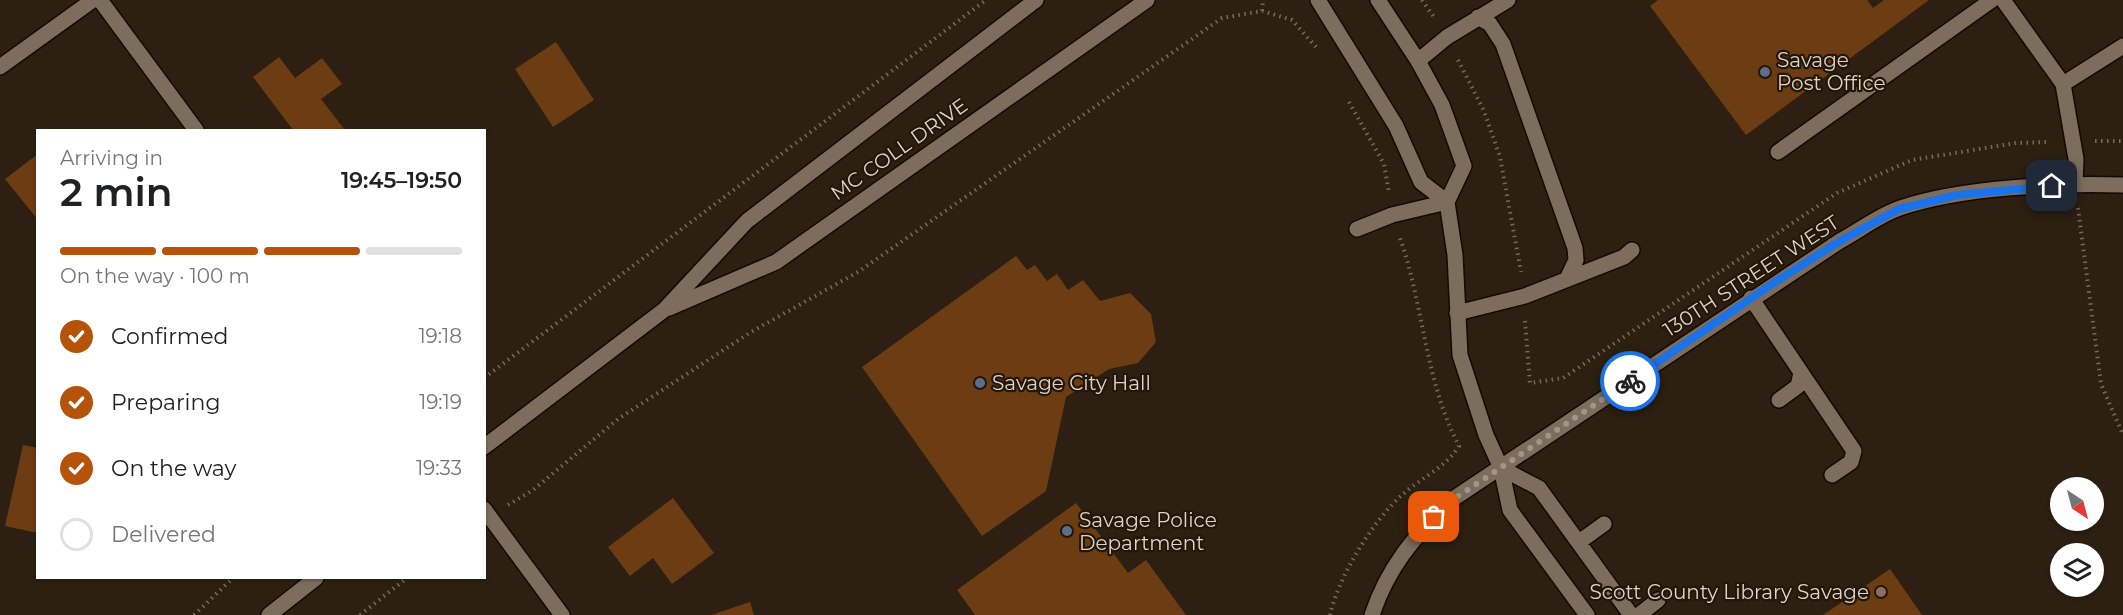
<!DOCTYPE html>
<meta charset="utf-8">
<style>
body{margin:0;font-family:Montserrat,sans-serif;background:#f6f6f6;color:#202124;height:100vh;display:flex;flex-direction:column;font-size:22px;white-space:nowrap}
*{box-sizing:border-box;margin:0}
p{font-size:20px;color:#757577}
.icon{flex:none;width:33px;height:33px;fill:none;stroke:currentColor;stroke-width:2;stroke-linecap:round;stroke-linejoin:round}
.map{position:relative;flex:1;overflow:hidden}
.details{position:absolute;left:36px;top:129px;width:450px;height:450px;display:flex;flex-direction:column;background:#fff;border-radius:0px;box-shadow:0 2px 4px #0004}
.details>*{flex:none}
.needle{width:39px;rotate:144deg}
.tools{position:absolute;left:2050px;top:477px;display:grid;gap:12px}
.tools a{display:grid;place-items:center;width:54px;height:54px;border-radius:50%;background:#fff;box-shadow:0 2px 4px #0004;font-size:30px}
.pin{position:absolute;display:grid;place-items:center;width:51px;height:51px;color:#fff;margin:-26px;border-radius:12px;box-shadow:0 3px 9px #0006}
.courier{position:absolute;display:grid;place-items:center;width:60px;height:60px;margin:-30px;border:4px solid #1a73e8;border-radius:50%;background:#fff;color:#222;box-shadow:0 2px 8px #0007}
.head em{font-style:normal;font-weight:600}
.head div{display:flex;flex-direction:column-reverse}
.head{display:flex;align-items:center;justify-content:space-between;height:102px;padding:0 24px}
h1{font-size:39px;font-weight:600;line-height:45px}
.bar{display:grid;grid-template-columns:repeat(4,1fr);gap:9px 6px;align-content:center;height:72px;padding:0 24px}
.bar i{height:8px;border-radius:4px;background:#e0e0e0}
.bar .on{background:#b45309}
.bar p{grid-column:span 4}
ol{padding:0 24px;list-style:none}
li{display:flex;align-items:center;gap:18px;height:66px}
li p{margin-inline-start:auto}
li .icon{padding:6px;border-radius:50%;background:#b45309;color:#fff;stroke-width:4}
li:last-child{color:#757577}
li i{width:33px;height:33px;border:3px solid #e0e0e0;border-radius:50%}
.map>svg:first-child{display:block}
.building{fill:#6c3d12}
.lines{fill:none;stroke-linecap:round;stroke-linejoin:round}
.lane-casing{stroke:#150a01;stroke-width:18}
.street-casing{stroke:#150a01;stroke-width:18}
.secondary-casing{stroke:#150a01;stroke-width:18}
.path{stroke:#766b5f;stroke-width:4;stroke-dasharray:1.5 4.5;stroke-linecap:butt}
.lane{stroke:#7d6d5d;stroke-width:15}
.street{stroke:#7d6d5d;stroke-width:15}
.secondary{stroke:#7d6d5d;stroke-width:15}
.done{stroke:#9f958a;stroke-width:6;stroke-dasharray:0 10.8}
.route{stroke:#1a73e8;stroke-width:8}
.service-dot{fill:#5c6f8a;stroke:#241709;stroke-width:2}
.education-dot{fill:#8d6e63;stroke:#241709;stroke-width:2}
.labels{text-anchor:middle;dominant-baseline:central;stroke-width:4.5;stroke-linejoin:round;paint-order:stroke}
.poi-label{font-size:20px;fill:#ddd4cb;stroke:#241709;text-anchor:start}
.street-label{font-size:20px;fill:#ddd4cb;stroke:#241709}
</style>
<div class="map">
<svg width="2123" height="615" viewBox="0 0 2123 615">
<rect width="100%" height="100%" fill="#2d2012"/>
<path class="building" d="M1658 0H1867L1873 8 1884 0H1929L1746 135 1650 6Z
M556 42 594 100 553 127 515 69Z
M279 57 295 78 322 58 342 84 321 99 345 130H293L253 77Z
M38 154V220L5 179Z
M1016 256 1027 270 1035 265 1047 281 1057 274 1068 290 1083 280 1100 301 1130 293 1151 314 1156 342 1138 363 1109 369 1066 397 1046 491 982 536 862 367Z
M23 445 38 448V533L5 526Z
M673 498 714 553 672 584 653 558 630 576 608 547Z
M1076 503 1128 573 1146 560 1186 615H975L957 590Z
M1890 569 1922 615H1823Z
M750 602 754 615H711Z"/>
<g class="lines">
<g class="lane-casing">
<path id="lane" d="M2003 0 2063 84 2076 159 2075 184
M1478 17 1490 24 1503 44 1575 248 1576 260 1567 279
M1418 61 1447 37 1508 0
M2063 84 2123 46
M1778 152 1992 0
M1357 229 1392 215 1447 202
M1751 298 1854 451 1851 462 1832 475
M1457 313 1525 296 1624 257 1632 250
M1779 400 1798 386 1801 373
M1501 468 1539 488 1631 615
M1501 468 1510 510 1587 615
M1579 542 1604 524
M1639 615 1658 600"/>
</g>
<g class="street-casing">
<path id="street" d="M100 0 196 130
M1318 0 1396 126 1421 182 1447 202
M1378 0 1418 61 1442 105 1464 166 1447 202 1455 255 1460 355 1486 435 1501 468
M0 67 93 0
M484 509 562 615
M1372 615C1388 567 1413 539 1447 503L1840 241C1859 231 1879 215 1900 208 1962 187 2058 183 2123 185"/>
</g>
<g class="secondary-casing">
<path id="secondary" d="M669 308 776 262 1147 0
M484 447 664 310 747 221 1036 0
M269 615 316 578"/>
</g>
<path class="path" d="M1422 0 1434 17
M1262 11 1263 0
M1458 60 1484 111 1500 157 1521 272
M1349 102 1384 164 1389 193
M2095 141H2123
M2078 208 2101 384 2123 435
M1525 321 1530 383 1563 378 1837 193 1912 160 2016 143 2049 142
M484 378 986 0
M508 505 533 490 618 419 751 332 858 272 1222 18 1262 11 1292 20 1316 47
M194 615 233 578
M360 615 407 578
M1330 615C1338 577 1374 519 1403 494 1421 478 1446 467 1459 446 1425 381 1424 307 1400 238"/>
<use href="#lane" class="lane"/>
<use href="#street" class="street"/>
<use href="#secondary" class="secondary"/>
</g>
<g class="lines">
<path class="done" d="M1434 517 1448 503 1630 381"/>
<path class="route" d="M1630 381 1769 286 1840 241 1899 209 1957 195 2052 186"/>
</g>
<g class="service-dot">
<circle cx="1765" cy="72" r="6"/>
<circle cx="980" cy="383" r="6"/>
<circle cx="1067" cy="531" r="6"/>
</g>
<circle class="education-dot" cx="1881" cy="592" r="6"/>
<g class="labels">
<g class="poi-label">
<text x="1777" y="60">Savage<tspan x="1777" dy="23">Post Office</tspan></text>
<text x="992" y="383">Savage City Hall</text>
<text x="1079" y="520">Savage Police<tspan x="1079" dy="23">Department</tspan></text>
<text x="1869" y="592" text-anchor="end">Scott County Library Savage</text>
</g>
<g class="street-label">
<text transform="translate(899 149) rotate(-35)">MC COLL DRIVE</text>
<text transform="translate(1751 276) rotate(-33)">130TH STREET WEST</text>
</g>
</g>
</svg>
<div class="tools">
<a><svg class="needle" viewBox="-14 -14 28 28"><path d="M0-13l5 13h-10z" fill="#e53935"/><path d="M0 13l5-13h-10z" fill="#757577"/></svg></a>
<a><svg class="icon" aria-label="layers" viewBox="0 0 24 24"><path d="M12 4l9 5-9 5-9-5zM3 14l9 5 9-5"/></svg></a>
</div>
<div class="pin" style="left:1434px;top:517px;background:#ea580c"><svg class="icon" aria-label="bag" viewBox="0 0 24 24"><path d="M5 8h14l-1 12H6zM9 8a3 3 0 0 1 6 0"/></svg></div>
<div class="pin" style="left:2052px;top:186px;background:#1f2937"><svg class="icon" aria-label="home" viewBox="0 0 24 24"><path d="M3 11l9-7 9 7M6 9v11h12V9"/></svg></div>
<div class="courier" style="left:1630px;top:381px"><svg class="icon" aria-label="bike" viewBox="0 0 24 24"><circle cx="6" cy="16" r="4"/><circle cx="18" cy="16" r="4"/><path d="M6 16l4-8h5l3 8M10 8l3 8H6M13 5h3"/></svg></div>
<section class="details">
<div class="head"><div><h1>2 min</h1><p>Arriving in</p></div><em>19:45–19:50</em></div>
<div class="bar"><i class="on"></i><i class="on"></i><i class="on"></i><i></i><p>On the way · 100 m</p></div>
<ol>
<li><svg class="icon" aria-label="check" viewBox="0 0 24 24"><path d="M5 12l5 5 9-10"/></svg>Confirmed<p>19:18</p></li>
<li><svg class="icon" aria-label="check" viewBox="0 0 24 24"><path d="M5 12l5 5 9-10"/></svg>Preparing<p>19:19</p></li>
<li><svg class="icon" aria-label="check" viewBox="0 0 24 24"><path d="M5 12l5 5 9-10"/></svg>On the way<p>19:33</p></li>
<li><i></i>Delivered</li>
</ol>
</section>
</div>
